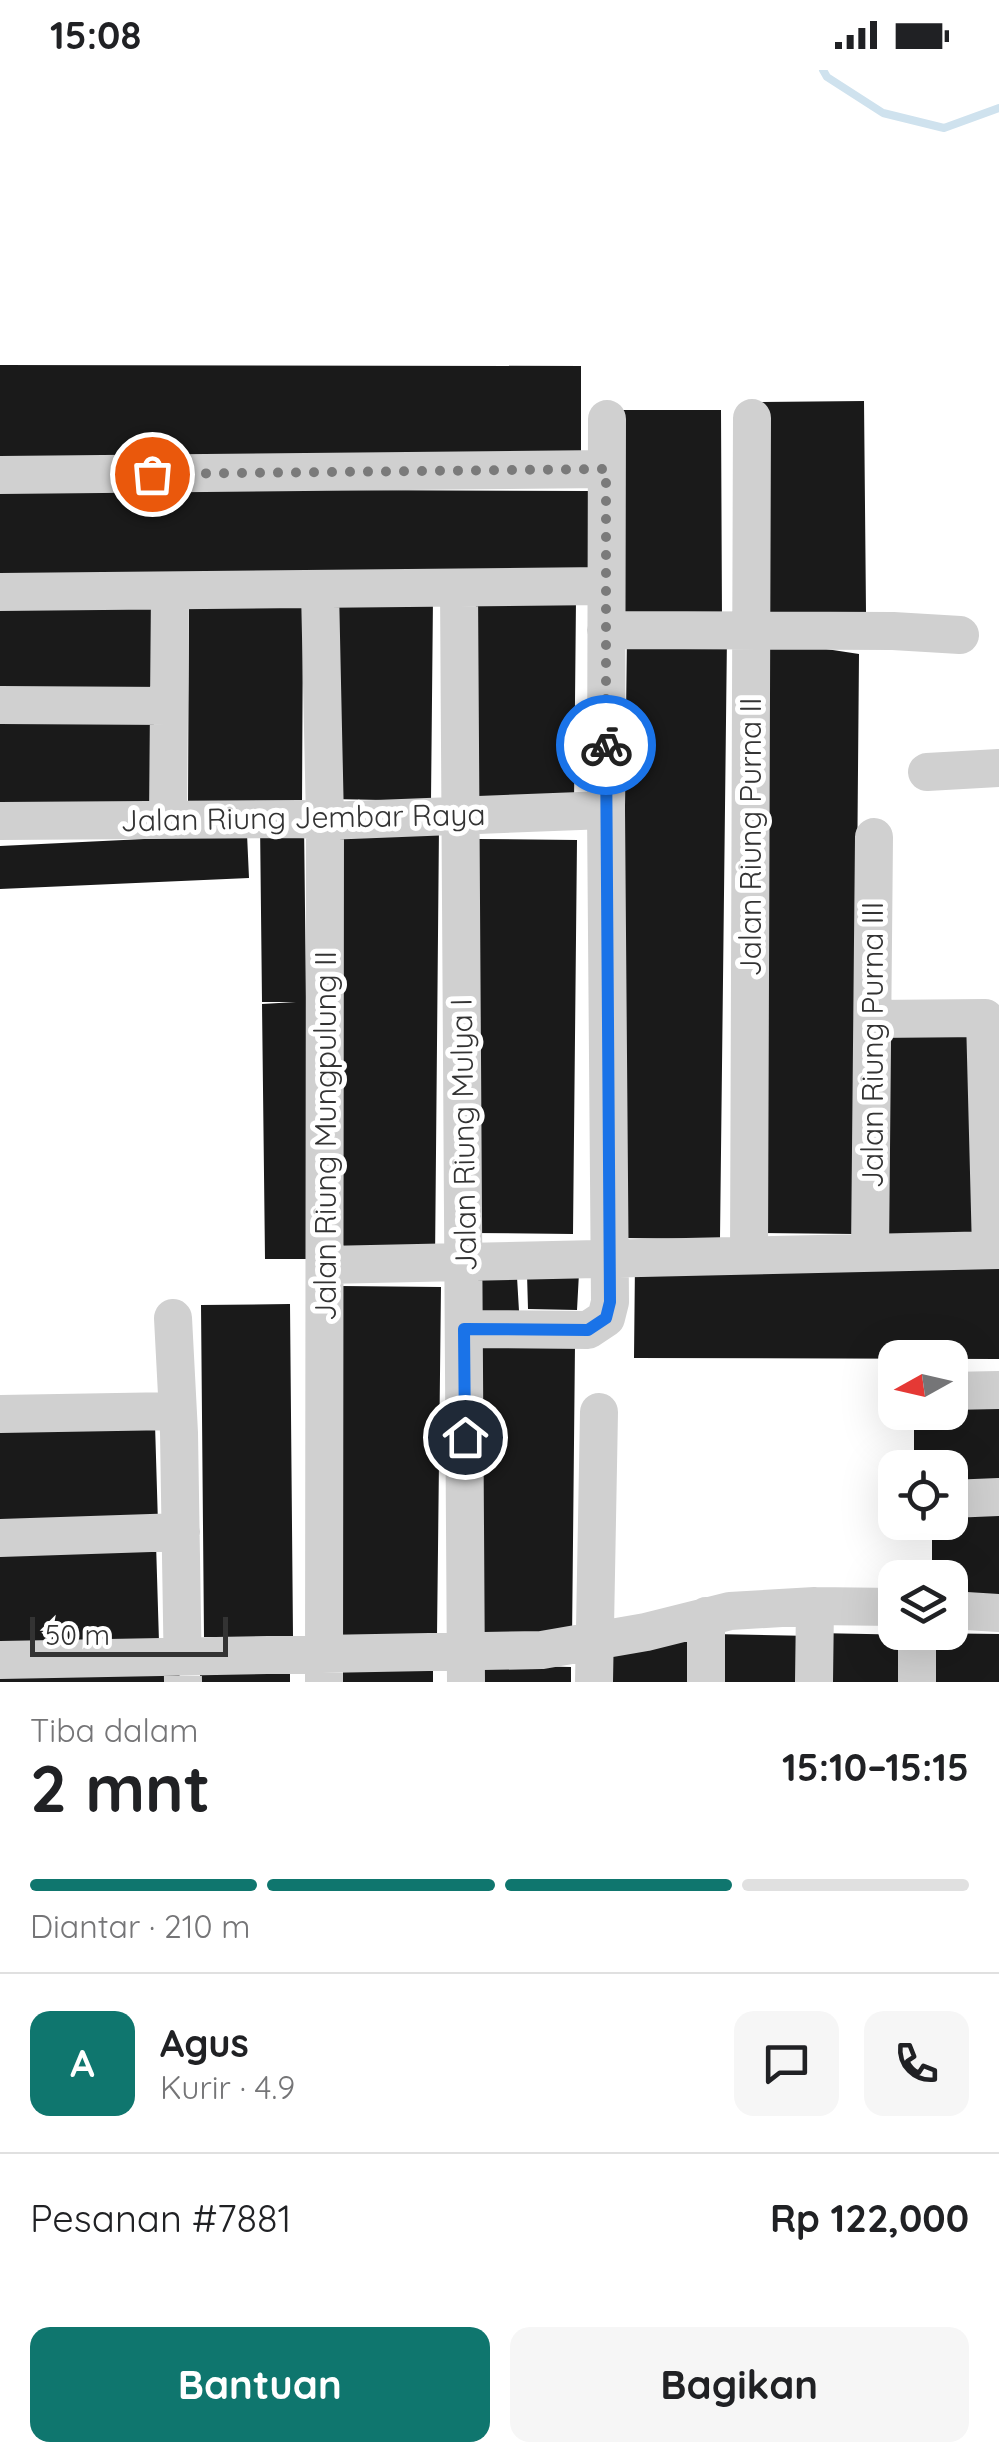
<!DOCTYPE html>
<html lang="id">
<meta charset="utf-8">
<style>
body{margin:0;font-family:Quicksand,sans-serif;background:#f6f6f6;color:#202124;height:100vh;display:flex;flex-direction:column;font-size:38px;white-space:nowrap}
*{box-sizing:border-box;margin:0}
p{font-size:32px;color:#757577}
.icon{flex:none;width:55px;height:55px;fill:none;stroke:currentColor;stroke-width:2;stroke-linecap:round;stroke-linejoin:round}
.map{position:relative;height:1612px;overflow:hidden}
.drawer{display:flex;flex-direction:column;background:#fff;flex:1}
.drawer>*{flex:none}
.needle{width:65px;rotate:262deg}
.fabs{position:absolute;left:878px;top:1270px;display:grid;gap:20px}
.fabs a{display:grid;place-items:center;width:90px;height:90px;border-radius:20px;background:#fff;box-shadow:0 10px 40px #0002;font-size:50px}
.scale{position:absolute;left:30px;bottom:25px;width:198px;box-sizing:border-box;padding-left:10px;border:5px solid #333;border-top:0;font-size:28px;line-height:35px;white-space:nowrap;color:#333;-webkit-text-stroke:8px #fff;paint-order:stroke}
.pin{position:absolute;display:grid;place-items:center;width:85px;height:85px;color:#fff;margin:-42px;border:5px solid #fff;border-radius:50%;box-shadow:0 2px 10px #0007}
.courier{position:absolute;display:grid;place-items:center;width:100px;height:100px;margin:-50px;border:8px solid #1a73e8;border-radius:50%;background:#fff;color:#222;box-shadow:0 2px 12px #0007}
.summary em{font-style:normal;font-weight:800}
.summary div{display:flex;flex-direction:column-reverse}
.summary{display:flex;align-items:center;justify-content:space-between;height:170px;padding:0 30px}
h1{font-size:65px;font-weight:800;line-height:75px}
.bar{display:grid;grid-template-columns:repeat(4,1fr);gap:15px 10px;align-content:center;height:120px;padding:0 30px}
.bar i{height:12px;border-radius:8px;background:#e0e0e0}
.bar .active{background:#0f766e}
.bar p{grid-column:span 4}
.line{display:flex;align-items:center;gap:25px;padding:0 30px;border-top:2px solid #e0e0e0}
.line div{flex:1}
.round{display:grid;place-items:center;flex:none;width:105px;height:105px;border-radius:20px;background:#f6f6f6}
.primary-button{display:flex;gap:20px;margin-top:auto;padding:20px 30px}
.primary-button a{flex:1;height:115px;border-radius:20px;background:#0f766e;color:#fff;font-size:40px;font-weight:800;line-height:115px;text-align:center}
.primary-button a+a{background:#f6f6f6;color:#202124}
.status{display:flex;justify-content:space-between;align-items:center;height:70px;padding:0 50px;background:#fff;direction:ltr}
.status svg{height:28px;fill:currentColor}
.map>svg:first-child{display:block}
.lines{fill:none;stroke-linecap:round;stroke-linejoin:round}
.stream{stroke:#cfe2ee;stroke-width:8}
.building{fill:#1a1a1a}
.minor{stroke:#d0d0d0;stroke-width:38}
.done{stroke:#7a7a7a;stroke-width:10;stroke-dasharray:0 18}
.route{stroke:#1a73e8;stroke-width:12}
.labels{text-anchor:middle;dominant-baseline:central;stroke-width:10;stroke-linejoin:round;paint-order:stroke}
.street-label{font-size:30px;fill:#333;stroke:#fff}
</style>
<div class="status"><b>15:08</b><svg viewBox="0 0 49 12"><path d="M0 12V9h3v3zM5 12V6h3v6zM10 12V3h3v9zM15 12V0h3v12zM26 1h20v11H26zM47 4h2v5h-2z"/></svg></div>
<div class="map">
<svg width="999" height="1612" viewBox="0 0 999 1612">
<rect width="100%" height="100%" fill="#fff"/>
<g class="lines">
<path class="stream" d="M823 0 827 7 883 43 944 58 999 38"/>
</g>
<path class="building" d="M0 295 581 296V391L0 390Z
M864 331 866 542 759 543 757 332Z
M613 340H721L722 551 615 552Z
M0 419 588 421V516L0 514Z
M333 526 433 527 431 731 331 729Z
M476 528 576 529 574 733 474 732Z
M0 532 152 533V627H0Z
M189 536H303L302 736 188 735Z
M627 563 727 565 720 1169 620 1168Z
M761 577H813L859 584 854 1164 755 1163Z
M0 641 154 642 153 737 0 736Z
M260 752H304L309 1189H265L262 934 296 932H262Z
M340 755 439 756 435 1192 335 1191Z
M247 764 249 808 0 819V776Z
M477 769 577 770 573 1164 473 1163Z
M976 952 975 1170 875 1168 877 969Z
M635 1193 999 1194V1289L634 1288Z
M579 1203 577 1240 528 1239 527 1204Z
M517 1207 519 1241 480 1243 478 1209Z
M341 1216 441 1217 437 1566 337 1565Z
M290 1234 293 1567H204L201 1235Z
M475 1273 575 1274 572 1571 472 1570Z
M950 1323H999V1418H950V1398H914V1342H950Z
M155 1354 158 1454 0 1458V1359Z
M950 1434H999V1529H950V1508H932V1452H950Z
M156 1473 159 1572 0 1577V1477Z
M817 1563 916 1565V1612H816Z
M920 1563 999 1564V1612H920Z
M713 1564 812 1566V1612H712Z
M702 1571 703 1612H603L608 1574Z
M472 1595 571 1597V1612H472Z
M179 1597 180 1612H0V1603Z
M433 1597V1612H343V1598Z
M290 1603V1612H200V1604Z"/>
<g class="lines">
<path class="minor" d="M0 405 606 399
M459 518 466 1612
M320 520 325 751 324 1612
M0 522 605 516
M606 560 893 561 960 565
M0 635 169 636
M927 702 999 698
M168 749 170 521
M0 751 301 749 325 751 606 740
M873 949 985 948 991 1180
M870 1183 874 767
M749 1185 752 348
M325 1195 999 1180
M173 1248 179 1363 183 1611
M464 1259 588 1260 606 1248 610 1232 606 740 607 349
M950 1321 999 1320
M0 1344 175 1341
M950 1429 999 1427
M0 1468 181 1462
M950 1540 999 1543
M0 1590 542 1580 646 1562 730 1541 815 1536 895 1537
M594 1612 599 1342
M706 1612V1546
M814 1612 815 1536
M917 1612V1562"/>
</g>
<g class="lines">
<path class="done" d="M152 404 606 399V675"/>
<path class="route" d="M465 1367 464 1259 588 1260 606 1248 610 1232 606 675"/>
</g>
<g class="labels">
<g class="street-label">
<text transform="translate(303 747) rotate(-1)">Jalan Riung Jembar Raya</text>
<text transform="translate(750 767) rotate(-90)">Jalan Riung Purna II</text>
<text transform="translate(872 975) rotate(-90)">Jalan Riung Purna III</text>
<text transform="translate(463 1065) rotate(-91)">Jalan Riung Mulya I</text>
<text transform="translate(325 1066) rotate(-90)">Jalan Riung Mungpulung II</text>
</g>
</g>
</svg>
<div class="fabs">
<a><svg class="needle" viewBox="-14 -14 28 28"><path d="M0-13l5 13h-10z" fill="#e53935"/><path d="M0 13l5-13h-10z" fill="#757577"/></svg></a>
<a><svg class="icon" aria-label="locate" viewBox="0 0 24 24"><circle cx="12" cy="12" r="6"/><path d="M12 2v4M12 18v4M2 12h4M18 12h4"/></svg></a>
<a><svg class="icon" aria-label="layers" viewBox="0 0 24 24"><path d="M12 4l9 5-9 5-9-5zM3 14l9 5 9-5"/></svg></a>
</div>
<div class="scale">50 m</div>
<div class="pin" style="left:152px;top:404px;background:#ea580c"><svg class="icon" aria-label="bag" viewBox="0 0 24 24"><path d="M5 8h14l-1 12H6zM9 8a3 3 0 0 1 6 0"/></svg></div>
<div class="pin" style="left:465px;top:1367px;background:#1f2937"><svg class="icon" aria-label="home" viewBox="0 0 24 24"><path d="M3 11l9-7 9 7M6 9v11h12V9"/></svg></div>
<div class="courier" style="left:606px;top:675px"><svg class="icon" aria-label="bike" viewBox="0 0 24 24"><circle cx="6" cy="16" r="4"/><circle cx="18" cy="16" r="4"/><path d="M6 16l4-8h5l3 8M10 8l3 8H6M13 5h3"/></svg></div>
</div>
<section class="drawer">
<div class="summary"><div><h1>2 mnt</h1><p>Tiba dalam</p></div><em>15:10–15:15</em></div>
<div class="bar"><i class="active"></i><i class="active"></i><i class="active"></i><i></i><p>Diantar · 210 m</p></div>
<div class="line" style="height:180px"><b class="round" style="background:#0f766e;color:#fff">A</b><div><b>Agus</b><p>Kurir · 4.9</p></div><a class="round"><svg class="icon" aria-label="chat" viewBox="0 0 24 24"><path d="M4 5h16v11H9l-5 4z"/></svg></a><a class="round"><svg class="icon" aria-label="phone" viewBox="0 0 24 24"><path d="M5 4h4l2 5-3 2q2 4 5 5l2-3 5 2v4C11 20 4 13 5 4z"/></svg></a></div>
<div class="line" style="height:130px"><div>Pesanan #7881</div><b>Rp 122,000</b></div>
<div class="primary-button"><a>Bantuan</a><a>Bagikan</a></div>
</section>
